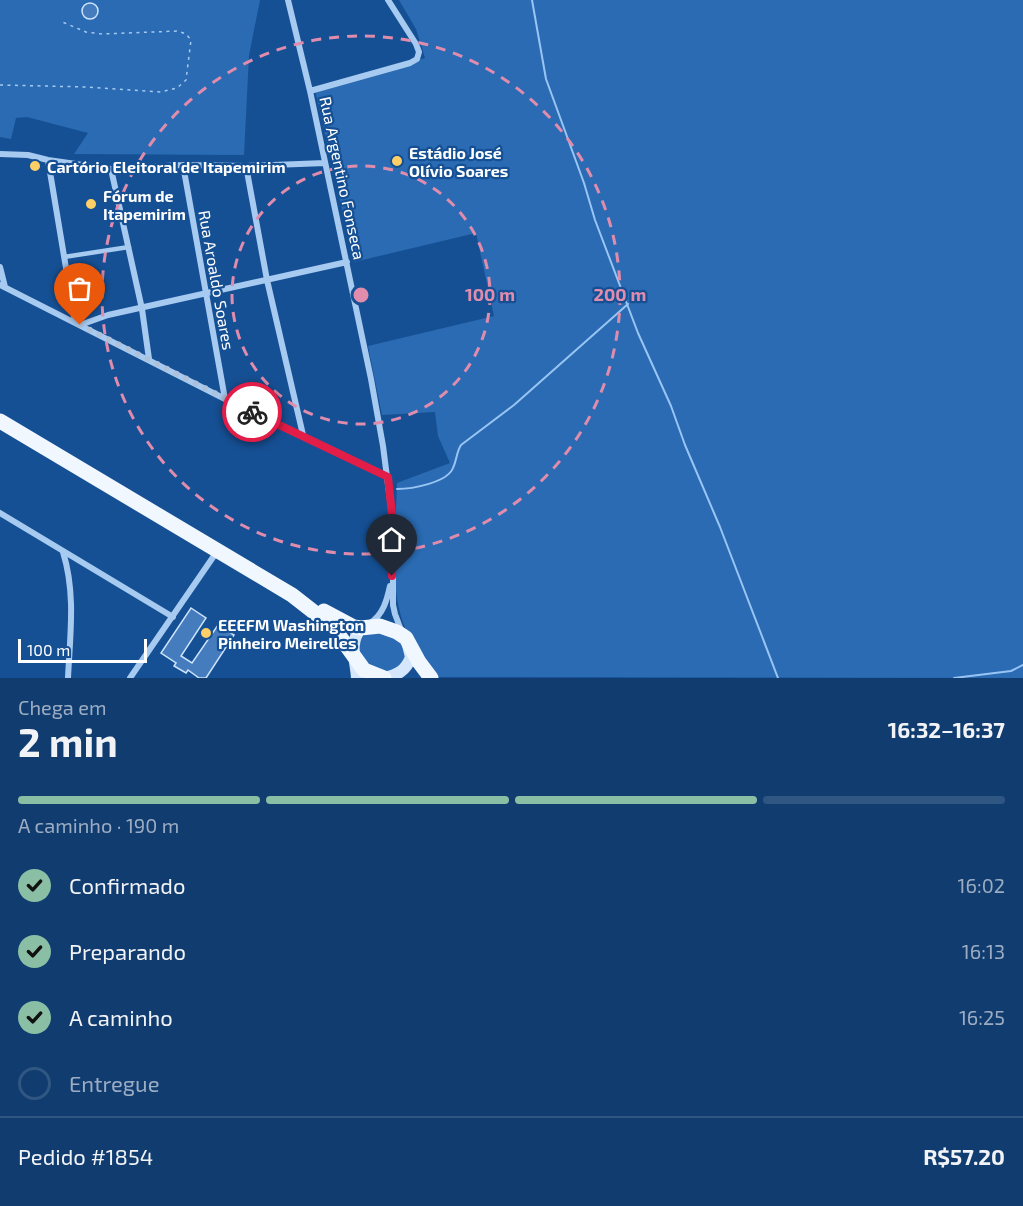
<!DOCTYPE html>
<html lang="pt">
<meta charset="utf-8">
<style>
body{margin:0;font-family:"Exo 2",sans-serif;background:#194374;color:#f1f3f6;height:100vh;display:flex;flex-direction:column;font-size:22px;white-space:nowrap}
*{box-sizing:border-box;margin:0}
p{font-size:20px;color:#9cadc3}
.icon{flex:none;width:33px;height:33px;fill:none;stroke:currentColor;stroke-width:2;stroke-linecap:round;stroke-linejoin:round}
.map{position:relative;height:678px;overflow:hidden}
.drawer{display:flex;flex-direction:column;background:#103c6f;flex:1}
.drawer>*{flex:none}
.scale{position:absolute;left:18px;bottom:15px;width:129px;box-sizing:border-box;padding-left:6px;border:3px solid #fff;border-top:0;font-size:16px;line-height:21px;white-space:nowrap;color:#fff;-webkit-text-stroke:4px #165094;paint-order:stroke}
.pin{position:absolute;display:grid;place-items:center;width:51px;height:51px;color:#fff;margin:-62px -26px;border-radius:50% 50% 50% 0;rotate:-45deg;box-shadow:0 0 6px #0007}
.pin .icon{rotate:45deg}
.courier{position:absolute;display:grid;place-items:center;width:60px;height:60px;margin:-30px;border:4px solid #e11d48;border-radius:50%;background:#fff;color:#222;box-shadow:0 2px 8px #0007}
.headline em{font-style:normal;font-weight:700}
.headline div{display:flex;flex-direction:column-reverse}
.headline{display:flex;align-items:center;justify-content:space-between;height:102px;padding:0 18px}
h1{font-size:39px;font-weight:700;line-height:45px}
.bar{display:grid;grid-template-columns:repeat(4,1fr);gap:9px 6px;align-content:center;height:72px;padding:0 18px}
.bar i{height:8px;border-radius:4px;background:#305682}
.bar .active{background:#8abfa5}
.bar p{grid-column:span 4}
.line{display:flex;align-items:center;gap:15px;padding:0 18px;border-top:2px solid #305682}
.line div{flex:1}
ol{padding:0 18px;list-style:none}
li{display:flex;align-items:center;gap:18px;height:66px}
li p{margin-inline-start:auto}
li .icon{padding:6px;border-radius:50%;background:#8abfa5;color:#111;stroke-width:4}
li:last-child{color:#9cadc3}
li i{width:33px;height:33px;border:3px solid #305682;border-radius:50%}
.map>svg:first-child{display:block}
.green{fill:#2a6bb3}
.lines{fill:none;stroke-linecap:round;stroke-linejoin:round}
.stream{stroke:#99c5f4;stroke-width:2}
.building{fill:#447cbe;stroke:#cee4fc;stroke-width:1.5}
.path{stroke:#a7caf1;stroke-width:1.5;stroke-dasharray:3 4.5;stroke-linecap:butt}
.lane{stroke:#a7caf1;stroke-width:4.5}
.street{stroke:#a7caf1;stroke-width:6}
.secondary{stroke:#d5e7fc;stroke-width:12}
.primary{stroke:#f1f7ff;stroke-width:15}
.done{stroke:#adc2da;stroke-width:6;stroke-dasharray:0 10.8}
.route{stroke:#e11d48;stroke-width:8}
.ring{fill:none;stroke:#e08cad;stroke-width:3;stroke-dasharray:10 8}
.poi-dot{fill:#ffcf67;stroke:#165094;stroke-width:2}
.labels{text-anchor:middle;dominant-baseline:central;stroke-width:4.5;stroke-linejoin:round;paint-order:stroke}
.poi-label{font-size:16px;font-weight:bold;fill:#fff;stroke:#165094;text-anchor:start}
.street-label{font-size:16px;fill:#fff;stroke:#165094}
.centre{fill:#e08cad;stroke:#165094;stroke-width:3}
.ring-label{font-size:18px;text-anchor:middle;font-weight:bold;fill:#e08cad;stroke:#165094;stroke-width:4.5;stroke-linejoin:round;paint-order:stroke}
</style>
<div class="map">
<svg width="1023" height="678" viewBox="0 0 1023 678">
<rect width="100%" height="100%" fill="#165094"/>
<path class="green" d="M0 0H260L249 55 244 155 74 154 88 133 27 117 16 118 11 139 0 137Z
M399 0H1023V678L439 677C430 665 419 653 411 640 386 596 396 532 397 483L450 463 438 436 435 412 382 415 368 346 494 316 476 233 354 262 315 90 425 58 416 29Z
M369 631H378L399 639 407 655 405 664C402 666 397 670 393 671 371 677 345 649 369 631Z"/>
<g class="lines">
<path class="stream" d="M532 0 546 79 584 183 595 220 638 333 671 406 685 445 720 527 778 678
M397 489C411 489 447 483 453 468 457 460 456 453 461 445L514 405 628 304
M954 678 1011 671 1023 665"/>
</g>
<path class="building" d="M82 11a8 8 0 1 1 16 0a8 8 0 1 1-16 0Z
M191 608 206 618 181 656 192 663 218 625 234 635 206 678H199L188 670 186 673 174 666 176 663 161 653Z"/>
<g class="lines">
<path class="path" d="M0 85 87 87 161 92 177 88 186 80 191 40 186 34 178 31 102 34 86 32 60 21"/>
<path class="lane" d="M64 257 129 247"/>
<path class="street" d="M288 0 310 91 371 379 383 446 393 524V605L395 614 401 630
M310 91 410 63 417 59 419 52 416 44 388 0
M0 154 28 155 48 160 111 169 183 165 246 166 325 163
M48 160 75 322
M183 165 225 399
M246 166 267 280 303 435
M111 169 142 309 149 359
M0 267 5 287
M0 285 225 399 388 477
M80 325 108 315 347 262
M0 513 173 617
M63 552C76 594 70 635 68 678
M370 623C383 615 387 600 390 586
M130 678 218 550"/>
<path class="secondary" d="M357 678C356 660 348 644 361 628
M384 678C397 675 406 671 411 657L408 645"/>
<path class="primary" d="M0 421 292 595 333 627 364 670 384 678
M324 611 354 627 361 628 380 626 397 632 406 638 419 662 431 678"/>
</g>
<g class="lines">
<path class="done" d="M80 325 252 412"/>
<path class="route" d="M252 412 388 477 393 524 392 576"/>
</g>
<g class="ring">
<circle cx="361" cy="295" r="129"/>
<circle cx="361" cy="295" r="259"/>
</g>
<g class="poi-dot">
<circle cx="397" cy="161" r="6"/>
<circle cx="35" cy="166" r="6"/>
<circle cx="91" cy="204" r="6"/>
<circle cx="206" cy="633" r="6"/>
</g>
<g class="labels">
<g class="poi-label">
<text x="409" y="152">Estádio José<tspan x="409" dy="18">Olívio Soares</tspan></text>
<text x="47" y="166">Cartório Eleitoral de Itapemirim</text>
<text x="103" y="195">Fórum de<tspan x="103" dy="18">Itapemirim</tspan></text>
<text x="218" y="624">EEEFM Washington<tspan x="218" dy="18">Pinheiro Meirelles</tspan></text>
</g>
<g class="street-label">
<text transform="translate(343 178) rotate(78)">Rua Argentino Fonseca</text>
<text transform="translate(217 280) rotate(80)">Rua Aroaldo Soares</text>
</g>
</g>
<circle cx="361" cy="295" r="9" class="centre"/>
<g class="ring-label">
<text x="490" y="301">100 m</text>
<text x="620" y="301">200 m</text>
</g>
</svg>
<div class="scale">100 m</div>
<div class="pin" style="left:80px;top:325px;background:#ea580c"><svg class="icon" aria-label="bag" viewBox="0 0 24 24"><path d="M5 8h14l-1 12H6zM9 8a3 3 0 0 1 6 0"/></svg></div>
<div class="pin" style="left:392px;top:576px;background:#1f2937"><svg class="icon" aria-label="home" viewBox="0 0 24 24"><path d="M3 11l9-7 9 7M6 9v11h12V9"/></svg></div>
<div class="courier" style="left:252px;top:412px"><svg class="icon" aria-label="bike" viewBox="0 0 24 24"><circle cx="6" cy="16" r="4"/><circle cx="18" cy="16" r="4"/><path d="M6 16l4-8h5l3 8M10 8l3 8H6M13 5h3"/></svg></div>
</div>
<section class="drawer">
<div class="headline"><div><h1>2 min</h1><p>Chega em</p></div><em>16:32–16:37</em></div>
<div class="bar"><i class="active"></i><i class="active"></i><i class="active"></i><i></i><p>A caminho · 190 m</p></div>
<ol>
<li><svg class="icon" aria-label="check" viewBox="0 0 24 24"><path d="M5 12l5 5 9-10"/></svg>Confirmado<p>16:02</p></li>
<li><svg class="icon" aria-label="check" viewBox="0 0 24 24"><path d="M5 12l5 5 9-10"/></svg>Preparando<p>16:13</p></li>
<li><svg class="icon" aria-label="check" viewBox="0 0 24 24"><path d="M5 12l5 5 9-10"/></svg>A caminho<p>16:25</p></li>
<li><i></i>Entregue</li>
</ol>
<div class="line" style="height:78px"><div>Pedido #1854</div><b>R$57.20</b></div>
</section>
